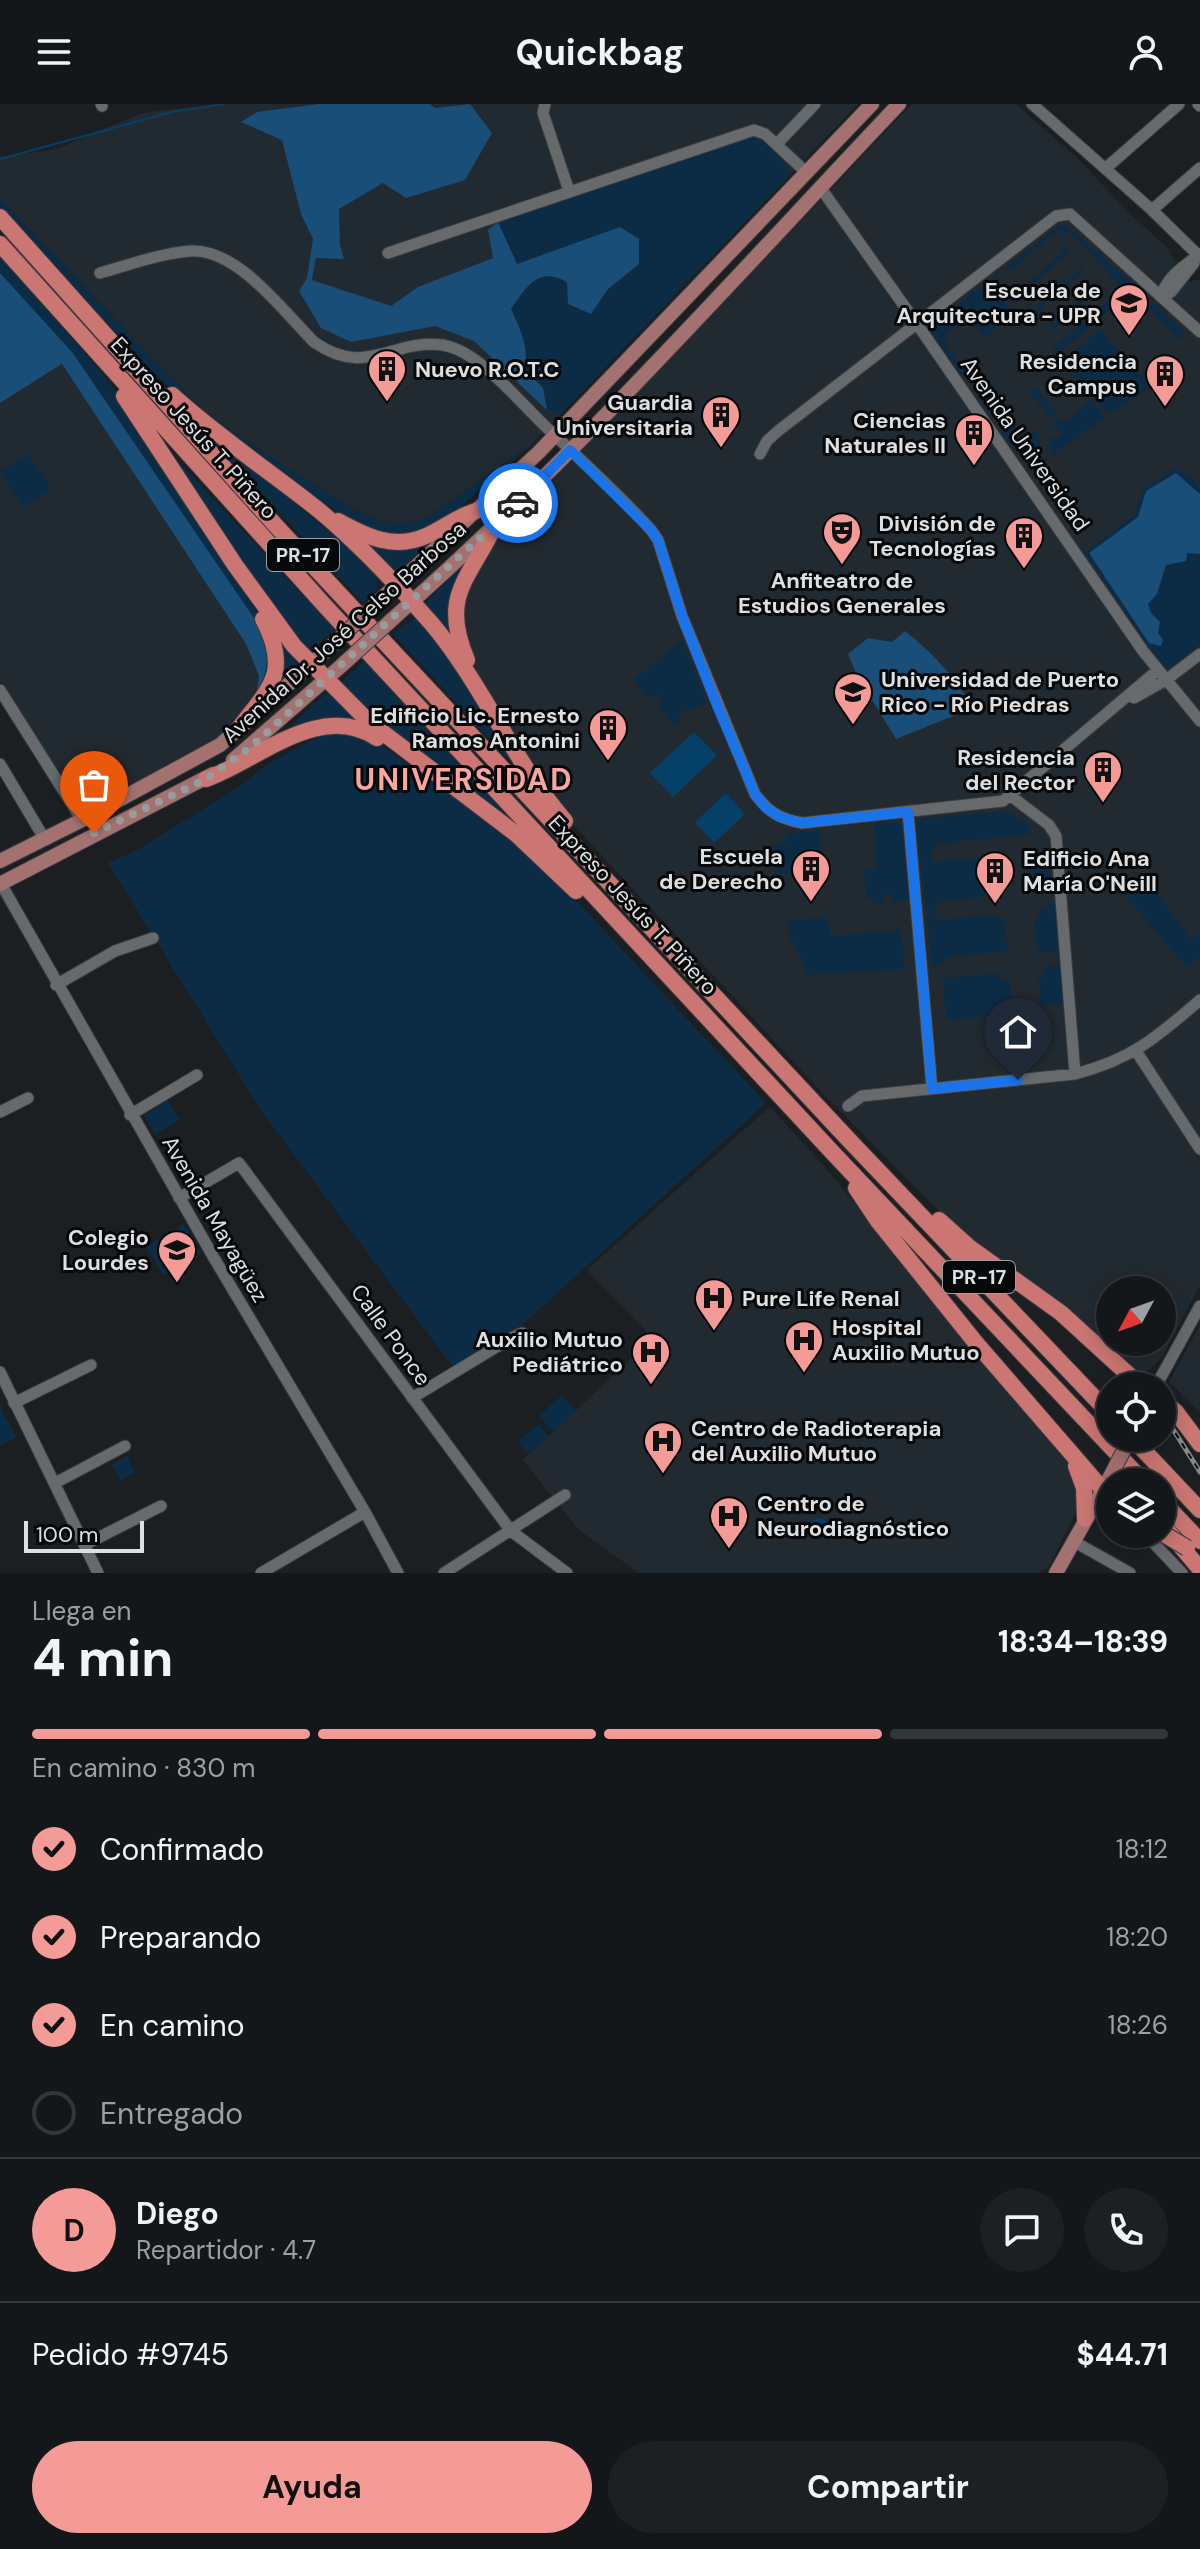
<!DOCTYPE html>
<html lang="es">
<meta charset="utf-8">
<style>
body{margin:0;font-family:"DM Sans",sans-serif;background:#1d2023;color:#f1f3f6;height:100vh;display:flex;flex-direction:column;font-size:30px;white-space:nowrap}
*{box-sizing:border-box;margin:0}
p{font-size:26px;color:#9d9fa2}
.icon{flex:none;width:44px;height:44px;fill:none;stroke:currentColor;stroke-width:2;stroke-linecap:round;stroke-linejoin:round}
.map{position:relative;height:1469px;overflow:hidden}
.side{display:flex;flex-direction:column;background:#14171a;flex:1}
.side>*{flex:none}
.needle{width:52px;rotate:229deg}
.controls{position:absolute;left:1096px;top:1172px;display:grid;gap:16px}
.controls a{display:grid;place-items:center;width:80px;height:80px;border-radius:50%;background:#14171a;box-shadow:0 4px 20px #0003,0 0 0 2px #333639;font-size:40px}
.scale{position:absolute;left:24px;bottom:20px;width:120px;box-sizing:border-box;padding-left:8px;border:4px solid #dddfe1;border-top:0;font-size:22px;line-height:28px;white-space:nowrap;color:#dddfe1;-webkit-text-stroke:6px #07080a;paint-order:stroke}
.pin{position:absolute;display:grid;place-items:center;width:68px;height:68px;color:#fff;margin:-82px -34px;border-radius:50% 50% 50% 0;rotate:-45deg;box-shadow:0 0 8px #0007}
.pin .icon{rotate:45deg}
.courier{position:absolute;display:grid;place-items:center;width:80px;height:80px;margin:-40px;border:6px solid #1a73e8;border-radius:50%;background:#fff;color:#222;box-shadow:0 2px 10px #0007}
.head em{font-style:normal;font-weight:700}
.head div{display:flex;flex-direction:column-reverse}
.head{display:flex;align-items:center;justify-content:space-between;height:136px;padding:0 32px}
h1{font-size:52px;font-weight:700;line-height:60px}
.bar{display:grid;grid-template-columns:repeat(4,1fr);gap:12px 8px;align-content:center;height:96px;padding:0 32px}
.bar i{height:10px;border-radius:6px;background:#333639}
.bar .selected{background:#f59b97}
.bar p{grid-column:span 4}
.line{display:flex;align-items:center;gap:20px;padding:0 32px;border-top:2px solid #333639}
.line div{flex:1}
.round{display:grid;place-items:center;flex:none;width:84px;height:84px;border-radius:42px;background:#1d2023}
ol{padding:0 32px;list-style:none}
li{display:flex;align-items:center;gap:24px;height:88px}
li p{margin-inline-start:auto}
li .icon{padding:8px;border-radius:50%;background:#f59b97;color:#111;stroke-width:4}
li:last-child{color:#9d9fa2}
li i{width:44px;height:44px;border:4px solid #333639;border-radius:50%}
.action{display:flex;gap:16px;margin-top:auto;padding:16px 32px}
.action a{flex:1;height:92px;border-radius:48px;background:#f59b97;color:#111;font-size:32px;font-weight:700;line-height:92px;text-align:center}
.action a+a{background:#1d2023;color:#f1f3f6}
header{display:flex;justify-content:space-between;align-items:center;height:104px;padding:0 32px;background:#14171a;font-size:36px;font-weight:700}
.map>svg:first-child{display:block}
.built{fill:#222a31;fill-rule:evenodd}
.green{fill:#0c2c46}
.forest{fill:#184e78}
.water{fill:#054069}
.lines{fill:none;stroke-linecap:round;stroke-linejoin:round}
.stream{stroke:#054069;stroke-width:2}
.minor-casing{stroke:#3a3c3e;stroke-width:13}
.major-casing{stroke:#3a3c3e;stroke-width:16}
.highway-casing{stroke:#3a3c3e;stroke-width:18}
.minor{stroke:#666a6d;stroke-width:11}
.major{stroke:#a37170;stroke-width:14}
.highway{stroke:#cb7672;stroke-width:16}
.rail-casing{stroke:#86898b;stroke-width:5}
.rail{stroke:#07080a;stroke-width:2;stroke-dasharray:6;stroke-linecap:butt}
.major-bridge-casing{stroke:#3a3c3e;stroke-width:16;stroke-linecap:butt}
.highway-bridge-casing{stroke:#3a3c3e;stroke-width:18;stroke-linecap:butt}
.major-bridge{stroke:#a37170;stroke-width:14}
.highway-bridge{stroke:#cb7672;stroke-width:16}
.done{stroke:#999c9e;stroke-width:8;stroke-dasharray:0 14.4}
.route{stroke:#1a73e8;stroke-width:10}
.labels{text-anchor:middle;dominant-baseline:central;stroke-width:6;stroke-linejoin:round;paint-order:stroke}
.shield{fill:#07080a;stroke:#9d9ea0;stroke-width:2}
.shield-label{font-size:20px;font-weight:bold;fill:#dddfe1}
.poi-label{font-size:22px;font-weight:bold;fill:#dddfe1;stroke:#07080a;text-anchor:end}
.street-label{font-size:22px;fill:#dddfe1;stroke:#07080a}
.district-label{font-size:30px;font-weight:bold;letter-spacing:2px;fill:#f9a6a1;stroke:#07080a}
</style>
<header><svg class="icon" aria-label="menu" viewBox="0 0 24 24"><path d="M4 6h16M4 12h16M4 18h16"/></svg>Quickbag<svg class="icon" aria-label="person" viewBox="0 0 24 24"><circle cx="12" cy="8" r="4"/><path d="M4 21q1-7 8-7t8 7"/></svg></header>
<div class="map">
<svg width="1200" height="1469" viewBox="0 0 1200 1469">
<rect width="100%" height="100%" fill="#1b1f22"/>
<path class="built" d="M216 0H858L532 340 425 415 401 420 379 417 352 404 268 352 203 306 0 95V53L57 45 142 9Z
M912 0H1016L1078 55 1132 112 1171 147 1170 150 1175 157 1174 163 1189 177 1200 176V1181L1162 1253 1150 1265 1139 1270 973 1141 829 996 564 711 521 649 473 564 464 539 463 490 495 434 577 352ZM1110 1186H1162V1238H1110Z
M62 260 246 540 259 572 255 595 235 622 206 644 84 710 0 577V299Z
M770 1003 825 1063 1069 1361 1078 1387 1076 1407 1050 1461 1040 1469H639L579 1426 523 1356 653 1234 587 1166Z
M1200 1221V1308L1169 1278Z"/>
<path class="green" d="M752 33 764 36 781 52 780 55 789 66 788 72 561 310H555L547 306 546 287 524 265V234L511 205C547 153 558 166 591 210L608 185 639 160 620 124 517 160 498 118Z
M0 95 203 306 268 352 352 404 379 417 401 420 425 415 532 340 458 405 417 430 384 431 350 417 263 359 197 311 155 270 0 104Z
M1066 121 1136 183 1057 251 1053 244 1122 184 1069 127 1063 131 1058 126 1008 168 1006 165V163L1058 122Z
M1062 141 1073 153 1067 150 1025 187 1027 191 1025 192 1017 181 1023 184 1064 147Z
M0 152 102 269 146 329 266 522 273 542 268 568 72 248 0 169Z
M1077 159 1088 171 1082 168 1040 205 1043 209 1041 210 1032 199 1038 202 1080 165Z
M987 177 1014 209 985 234 957 201Z
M1093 177 1104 189 1098 186 1056 223 1058 227 1056 228 1048 217 1054 220 1095 183Z
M1153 199 1186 229 1179 236 1151 205 1143 211 1142 210Z
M954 207 962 216 944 232 947 236 944 240 967 267 961 272 930 227Z
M1100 225 1150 283 1109 311 1063 258Z
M1034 283 1058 310 1052 315 1028 288Z
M974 286 984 297 990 292 1025 332 1037 327 1040 343 1017 348Z
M1091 296 1106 313 1052 351 1049 335 1063 332 1053 319 1059 313 1065 319Z
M210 330 349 444 377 472V486L363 499 208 331Z
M28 349 52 384 23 404 0 368Z
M176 355 334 525 312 546 305 545 270 500 174 356Z
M1175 364 1193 375 1200 385V541L1168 566 1148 542 1085 449 1134 411 1143 385Z
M363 437 430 438 431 439 400 467 394 469Z
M472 453 454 531 448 533 424 500Z
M415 513 438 540 528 670H522L393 530Z
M277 533 300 560 276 584Z
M682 536 705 594V598L693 607 688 603 677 612 680 617 674 622 658 602 663 597 657 590 651 594 648 593 633 576Z
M364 557 502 706 516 722 379 619 339 580Z
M325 590 332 592 361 620 285 628Z
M337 626 379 640 523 740 766 999 521 1222 453 1263 262 1008 108 759 137 746 233 687 273 657 312 636Z
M1006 707 1029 719 1030 730 937 740V745L931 746 933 758 991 753V756L998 755 1002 791 940 797V802L935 803 936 816 996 811 997 814H1004L1008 847 947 853V858L932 862 916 715Z
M899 718 900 722H904L909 796 894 799 890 789 884 790V800L876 801 875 796H867L864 767 877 765 874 720Z
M820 726 823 766 779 771 770 744 785 738 787 730Z
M1040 741 1046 743 1047 748H1049L1052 775 1036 783 1037 787H1032L1028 756H1033L1032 748 1041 747Z
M1120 786H1154L1191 835 1200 828V853L1187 864Z
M1055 798 1060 848H1038L1034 815 1039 814 1038 805 1047 804V799Z
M826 813 831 832 901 826 905 865 808 871 794 839 790 837 788 817Z
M1061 859 1065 898 1041 902 1038 874 1044 873V863Z
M999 869 1000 876 1009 875 1013 910 947 916 942 874Z
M168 996 180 1016 155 1031 144 1011Z
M184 1120 201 1149 163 1171 146 1143Z
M562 1291 576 1306 553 1328 539 1312Z
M0 1302 16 1333 0 1341Z
M539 1320 549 1332 528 1350 518 1338Z
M127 1352 135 1369 120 1376 112 1360Z"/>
<path class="forest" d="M319 0H430L435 4 470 0 492 29 465 76 406 94 383 79 339 105 340 141 344 155 316 154 312 176 391 202 418 183 493 154 488 126 498 118 517 160 620 123 639 135V160L608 185 591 210 568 200 567 178C538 162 527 182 511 205 520 226 530 243 524 265L543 284 547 306 474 237 435 222 351 238 321 224 299 187 307 174 313 135 301 110 282 36 241 18 257 8Z
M0 169 72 248 254 514C271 548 271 561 255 595L259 572 246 540 62 260 0 299Z
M1176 369 1200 390V450L1187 449 1186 457 1166 461 1157 490 1148 500 1151 509 1160 518 1158 529 1163 536 1161 542 1149 539 1089 449 1138 413 1146 387Z
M905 527C936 551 956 576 978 609L958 610 896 635 857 571 848 550 868 534 892 538Z"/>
<path class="water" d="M694 628 717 651 673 693 650 669Z
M726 689 745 710 714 739 695 718Z
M810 1423a9 9 0 1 1 18 0a9 9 0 1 1-18 0Z"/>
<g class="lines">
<path class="stream" d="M0 55 172 8 225 0"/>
<g class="minor-casing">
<path id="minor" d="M101 0 102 2
M545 0 543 9 569 87
M1032 0 1152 106 1200 153
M1198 0 1200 2
M777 40 815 0
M1106 64 1179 0
M820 83 917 220 1143 547 1200 617
M1152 106 1200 64
M388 149 754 26 765 30 806 68
M100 169C129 161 161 149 191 147 237 144 284 208 314 238 367 275 392 234 443 241 453 243 462 247 471 253 499 272 522 300 547 324 582 357 619 390 651 426L658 436 682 512 755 690C768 708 780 715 802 719L1003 697 1158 566
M1161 193C1166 173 1184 162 1200 150
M1161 193 1171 188 1194 159
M760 350 767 337 778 327 1056 112 1070 110 1200 228
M0 586 82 716
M1134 594 1166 576 1200 550
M0 660 44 734
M1011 692 1049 721 1056 732 1075 970
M908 708 932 985
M0 778 214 1154 365 1408 398 1469
M56 881 115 847 153 834
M1136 947 1200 1045
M848 1002 862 992 1075 970C1132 955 1156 934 1200 896
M0 1008 28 994
M130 1011 197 971
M179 1094 239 1059 511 1427 567 1469
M0 1268 98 1469
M1156 1282 1200 1202
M412 1294 511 1234 522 1229 535 1235
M14 1299 91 1261
M55 1379 125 1342
M1145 1430 1182 1469
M1073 1437 1130 1469
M84 1441 161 1402
M261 1469 365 1408
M444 1469 565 1391"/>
</g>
<g class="major-casing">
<path id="major" d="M381 495 539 348 872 0
M397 511C576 353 735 173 899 0
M233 656 341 562
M0 757 82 716 220 641 327 546
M0 780 213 670
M1056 1469 1111 1371"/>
</g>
<g class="highway-casing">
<path id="highway" d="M0 113 277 423 849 1036 1110 1310
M0 140 326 503 833 1049 1144 1378
M172 291C217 332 268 366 316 404 354 435 400 483 432 520 483 581 513 657 565 717
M124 292 235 461 294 542 369 618 516 730 576 787
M338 417C367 433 394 446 426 432 444 424 458 412 476 407
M467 556C440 492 468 477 494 423
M237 627C268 585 292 570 263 515
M206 675C259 656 320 596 377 634
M856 1084 878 1117 976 1239 1110 1394
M939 1116 969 1143 1061 1209 1141 1282
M1162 1296 1176 1308 1200 1340
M1132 1334 1200 1406
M1076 1362 1084 1384 1085 1415
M1162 1397 1200 1437
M1162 1420 1200 1465"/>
</g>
<use href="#minor" class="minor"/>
<use href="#major" class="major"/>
<use href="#highway" class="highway"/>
<g class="rail-casing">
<path id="rail" d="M1169 1319 1200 1368"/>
</g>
<use href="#rail" class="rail"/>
<g class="major-bridge-casing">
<path id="major-bridge" d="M327 546 381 495
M341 562 397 511
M1111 1371 1130 1334"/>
</g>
<g class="highway-bridge-casing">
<path id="highway-bridge" d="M1162 1429 1187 1444"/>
</g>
<use href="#major-bridge" class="major-bridge"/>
<use href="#highway-bridge" class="highway-bridge"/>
</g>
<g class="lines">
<path class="done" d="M94 729 206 675 251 643 518 399"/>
<path class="route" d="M518 399 570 346 651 426 658 436 682 512 716 599 755 690 766 704 780 713 802 719 908 708 932 985 1018 976"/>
</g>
<defs>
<g id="university-pin" transform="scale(2)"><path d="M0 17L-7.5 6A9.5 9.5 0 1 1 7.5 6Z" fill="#f59b97" stroke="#07080a"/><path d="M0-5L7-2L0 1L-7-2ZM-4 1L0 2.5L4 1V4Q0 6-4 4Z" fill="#111"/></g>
<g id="building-pin" transform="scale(2)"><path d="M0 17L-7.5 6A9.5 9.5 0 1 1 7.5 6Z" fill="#f59b97" stroke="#07080a"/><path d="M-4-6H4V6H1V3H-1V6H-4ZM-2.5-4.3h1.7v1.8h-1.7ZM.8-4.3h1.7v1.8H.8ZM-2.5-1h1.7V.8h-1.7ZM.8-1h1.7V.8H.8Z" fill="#111"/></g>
<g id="theatre-pin" transform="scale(2)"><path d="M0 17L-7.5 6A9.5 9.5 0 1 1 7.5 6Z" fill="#f59b97" stroke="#07080a"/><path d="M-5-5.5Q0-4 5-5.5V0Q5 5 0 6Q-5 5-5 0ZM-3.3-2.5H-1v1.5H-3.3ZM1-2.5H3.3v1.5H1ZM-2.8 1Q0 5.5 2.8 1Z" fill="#111"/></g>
<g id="school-pin" transform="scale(2)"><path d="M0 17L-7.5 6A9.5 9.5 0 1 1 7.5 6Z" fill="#f59b97" stroke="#07080a"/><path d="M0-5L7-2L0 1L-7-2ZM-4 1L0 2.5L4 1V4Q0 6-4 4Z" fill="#111"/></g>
<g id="hospital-pin" transform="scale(2)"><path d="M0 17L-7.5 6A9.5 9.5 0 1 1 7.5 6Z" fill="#f59b97" stroke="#07080a"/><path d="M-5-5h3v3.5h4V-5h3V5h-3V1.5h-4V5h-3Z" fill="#111"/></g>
</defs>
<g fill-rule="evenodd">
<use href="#university-pin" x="1129" y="199"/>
<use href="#building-pin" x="387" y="265"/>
<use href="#building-pin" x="1165" y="270"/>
<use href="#building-pin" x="721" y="311"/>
<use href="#building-pin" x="974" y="329"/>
<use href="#theatre-pin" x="842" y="428"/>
<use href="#building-pin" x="1024" y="432"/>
<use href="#university-pin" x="853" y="588"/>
<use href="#building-pin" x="608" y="624"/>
<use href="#building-pin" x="1103" y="666"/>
<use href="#building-pin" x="811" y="765"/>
<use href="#building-pin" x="995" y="767"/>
<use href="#school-pin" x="177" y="1146"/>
<use href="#hospital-pin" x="714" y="1194"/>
<use href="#hospital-pin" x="804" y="1236"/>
<use href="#hospital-pin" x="651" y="1248"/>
<use href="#hospital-pin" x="663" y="1337"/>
<use href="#hospital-pin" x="729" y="1412"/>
</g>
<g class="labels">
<g class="shield">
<rect x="267" y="435" width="72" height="32" rx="6"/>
<rect x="943" y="1157" width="72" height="32" rx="6"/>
</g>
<g class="shield-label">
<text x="303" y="451">PR-17</text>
<text x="979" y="1173">PR-17</text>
</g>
<g class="poi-label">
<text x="1101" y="186">Escuela de<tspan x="1101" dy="25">Arquitectura - UPR</tspan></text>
<text x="1137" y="257">Residencia<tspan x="1137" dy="25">Campus</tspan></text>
<text x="415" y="265" text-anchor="start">Nuevo R.O.T.C</text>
<text x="693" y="298">Guardia<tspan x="693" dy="25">Universitaria</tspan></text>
<text x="946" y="316">Ciencias<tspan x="946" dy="25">Naturales II</tspan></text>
<text x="996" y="419">División de<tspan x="996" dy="25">Tecnologías</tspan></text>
<text x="842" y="476" text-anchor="middle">Anfiteatro de<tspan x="842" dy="25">Estudios Generales</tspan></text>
<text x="881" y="575" text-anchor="start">Universidad de Puerto<tspan x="881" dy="25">Rico - Río Piedras</tspan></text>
<text x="580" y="611">Edificio Lic. Ernesto<tspan x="580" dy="25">Ramos Antonini</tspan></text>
<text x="1075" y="653">Residencia<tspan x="1075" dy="25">del Rector</tspan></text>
<text x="783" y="752">Escuela<tspan x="783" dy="25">de Derecho</tspan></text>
<text x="1023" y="754" text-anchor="start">Edificio Ana<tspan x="1023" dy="25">María O'Neill</tspan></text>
<text x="149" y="1133">Colegio<tspan x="149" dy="25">Lourdes</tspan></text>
<text x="742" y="1194" text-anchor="start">Pure Life Renal</text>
<text x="832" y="1223" text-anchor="start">Hospital<tspan x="832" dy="25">Auxilio Mutuo</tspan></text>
<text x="623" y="1235">Auxilio Mutuo<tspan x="623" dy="25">Pediátrico</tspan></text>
<text x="691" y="1324" text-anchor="start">Centro de Radioterapia<tspan x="691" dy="25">del Auxilio Mutuo</tspan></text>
<text x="757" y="1399" text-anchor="start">Centro de<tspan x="757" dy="25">Neurodiagnóstico</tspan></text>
</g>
<g class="street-label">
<text transform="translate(194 324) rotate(48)">Expreso Jesús T. Piñero</text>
<text transform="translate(1025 340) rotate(55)">Avenida Universidad</text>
<text transform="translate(344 528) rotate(-42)">Avenida Dr. José Celso Barbosa</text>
<text transform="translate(633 801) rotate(47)">Expreso Jesús T. Piñero</text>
<text transform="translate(215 1115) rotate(60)">Avenida Mayagüez</text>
<text transform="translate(391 1231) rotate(54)">Calle Ponce</text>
</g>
<g class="district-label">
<text x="464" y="675">UNIVERSIDAD</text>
</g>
</g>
</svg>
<div class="controls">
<a><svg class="needle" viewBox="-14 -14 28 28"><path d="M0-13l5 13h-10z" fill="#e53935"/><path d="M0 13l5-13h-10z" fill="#9d9fa2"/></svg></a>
<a><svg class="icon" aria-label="locate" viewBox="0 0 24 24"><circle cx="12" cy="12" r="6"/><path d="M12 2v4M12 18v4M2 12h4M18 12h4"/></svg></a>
<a><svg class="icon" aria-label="layers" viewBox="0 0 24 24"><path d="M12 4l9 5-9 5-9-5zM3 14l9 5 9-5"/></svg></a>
</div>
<div class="scale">100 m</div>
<div class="pin" style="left:94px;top:729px;background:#ea580c"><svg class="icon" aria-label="bag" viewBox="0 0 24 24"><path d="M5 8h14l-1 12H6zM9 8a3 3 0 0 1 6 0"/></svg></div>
<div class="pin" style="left:1018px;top:976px;background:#1f2937"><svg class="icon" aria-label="home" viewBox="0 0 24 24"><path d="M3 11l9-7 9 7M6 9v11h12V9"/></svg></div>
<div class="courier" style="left:518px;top:399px"><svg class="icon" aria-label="car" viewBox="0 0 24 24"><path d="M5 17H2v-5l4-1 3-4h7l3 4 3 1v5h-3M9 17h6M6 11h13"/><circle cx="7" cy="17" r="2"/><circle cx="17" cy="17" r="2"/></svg></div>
</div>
<section class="side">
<div class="head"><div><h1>4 min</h1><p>Llega en</p></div><em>18:34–18:39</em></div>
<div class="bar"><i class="selected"></i><i class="selected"></i><i class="selected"></i><i></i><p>En camino · 830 m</p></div>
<ol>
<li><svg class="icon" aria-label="check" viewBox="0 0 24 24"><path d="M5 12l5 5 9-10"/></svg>Confirmado<p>18:12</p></li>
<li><svg class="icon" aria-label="check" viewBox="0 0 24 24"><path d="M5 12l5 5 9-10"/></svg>Preparando<p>18:20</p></li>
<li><svg class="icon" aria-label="check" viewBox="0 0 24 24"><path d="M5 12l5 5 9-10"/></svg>En camino<p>18:26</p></li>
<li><i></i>Entregado</li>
</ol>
<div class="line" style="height:144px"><b class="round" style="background:#f59b97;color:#111">D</b><div><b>Diego</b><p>Repartidor · 4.7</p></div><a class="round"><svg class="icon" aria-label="chat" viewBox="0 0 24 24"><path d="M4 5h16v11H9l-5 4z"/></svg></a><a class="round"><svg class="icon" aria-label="phone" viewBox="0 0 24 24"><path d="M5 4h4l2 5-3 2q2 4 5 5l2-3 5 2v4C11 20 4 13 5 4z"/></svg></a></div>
<div class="line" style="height:104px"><div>Pedido #9745</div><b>$44.71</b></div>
<div class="action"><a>Ayuda</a><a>Compartir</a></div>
</section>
